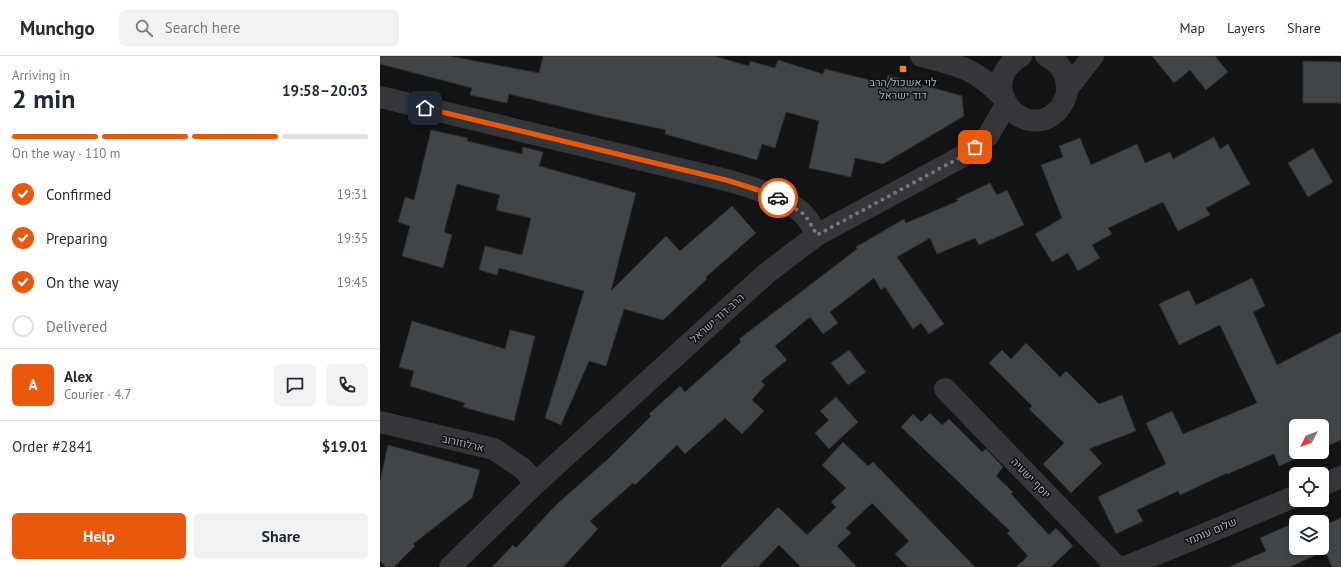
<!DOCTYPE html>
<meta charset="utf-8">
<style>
body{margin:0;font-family:"PT Sans",Heebo,sans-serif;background:#f2f2f3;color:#1f2937;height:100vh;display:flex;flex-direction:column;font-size:15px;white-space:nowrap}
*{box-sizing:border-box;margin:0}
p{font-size:13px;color:#747a83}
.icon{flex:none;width:22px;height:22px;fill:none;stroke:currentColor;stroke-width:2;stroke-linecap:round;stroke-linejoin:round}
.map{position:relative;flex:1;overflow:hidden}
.details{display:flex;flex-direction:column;background:#fff;width:380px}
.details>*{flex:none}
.needle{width:26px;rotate:228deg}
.buttons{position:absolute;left:909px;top:363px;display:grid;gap:8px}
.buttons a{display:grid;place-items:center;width:40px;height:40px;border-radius:6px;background:#fff;box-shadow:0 2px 6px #0003;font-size:20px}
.pin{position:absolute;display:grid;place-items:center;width:34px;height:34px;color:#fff;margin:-17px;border-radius:8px;box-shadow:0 2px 6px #0006}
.courier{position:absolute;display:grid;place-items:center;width:40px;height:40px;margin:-20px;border:3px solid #ea580c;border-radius:50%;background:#fff;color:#222;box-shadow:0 1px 5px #0007}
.summary em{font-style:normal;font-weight:700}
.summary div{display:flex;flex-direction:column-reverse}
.summary{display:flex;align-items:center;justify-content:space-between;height:68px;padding:0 12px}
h1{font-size:26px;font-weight:700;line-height:30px}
.bar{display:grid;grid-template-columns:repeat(4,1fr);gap:6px 4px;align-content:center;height:48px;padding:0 12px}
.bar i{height:5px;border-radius:3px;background:#e0e1e3}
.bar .current{background:#ea580c}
.bar p{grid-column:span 4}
.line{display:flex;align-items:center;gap:10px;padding:0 12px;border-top:1px solid #e0e1e3}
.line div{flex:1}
.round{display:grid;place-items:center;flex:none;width:42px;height:42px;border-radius:6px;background:#f2f2f3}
ol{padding:0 12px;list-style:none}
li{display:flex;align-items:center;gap:12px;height:44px}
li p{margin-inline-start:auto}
li .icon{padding:4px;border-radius:50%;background:#ea580c;color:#fff;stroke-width:4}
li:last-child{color:#747a83}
li i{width:22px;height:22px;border:2px solid #e0e1e3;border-radius:50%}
.primary-button{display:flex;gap:8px;margin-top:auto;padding:8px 12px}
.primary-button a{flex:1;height:46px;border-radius:6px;background:#ea580c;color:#fff;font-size:16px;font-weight:700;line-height:46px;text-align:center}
.primary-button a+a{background:#f2f2f3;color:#1f2937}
header{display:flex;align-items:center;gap:24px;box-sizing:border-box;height:56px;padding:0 20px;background:#fff;border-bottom:1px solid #e0e1e3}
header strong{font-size:19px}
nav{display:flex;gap:22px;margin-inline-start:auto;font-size:14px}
.search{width:280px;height:36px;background:#f2f2f3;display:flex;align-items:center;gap:10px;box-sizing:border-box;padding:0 14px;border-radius:6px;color:#747a83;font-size:15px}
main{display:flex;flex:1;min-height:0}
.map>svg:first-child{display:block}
.building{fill:#424548;stroke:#2d2e31}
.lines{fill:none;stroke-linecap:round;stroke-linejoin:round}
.minor{stroke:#34363a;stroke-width:22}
.done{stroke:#72787d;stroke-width:4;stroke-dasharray:0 7.2}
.route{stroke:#ea580c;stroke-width:5}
.poi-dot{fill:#eb8335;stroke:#0e0f10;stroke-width:1.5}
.labels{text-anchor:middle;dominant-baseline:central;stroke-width:3;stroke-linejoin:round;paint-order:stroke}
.poi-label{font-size:11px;fill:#a5aeb5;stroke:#0e0f10}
.street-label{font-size:11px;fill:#a5aeb5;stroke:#0e0f10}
</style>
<header>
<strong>Munchgo</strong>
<div class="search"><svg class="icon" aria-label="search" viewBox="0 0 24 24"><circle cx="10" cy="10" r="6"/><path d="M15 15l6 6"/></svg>Search here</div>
<nav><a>Map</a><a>Layers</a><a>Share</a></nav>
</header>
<main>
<section class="details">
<div class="summary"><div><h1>2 min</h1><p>Arriving in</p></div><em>19:58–20:03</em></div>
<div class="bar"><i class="current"></i><i class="current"></i><i class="current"></i><i></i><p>On the way · 110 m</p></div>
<ol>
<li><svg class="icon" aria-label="check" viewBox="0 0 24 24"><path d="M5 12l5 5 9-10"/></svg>Confirmed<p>19:31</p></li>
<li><svg class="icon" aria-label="check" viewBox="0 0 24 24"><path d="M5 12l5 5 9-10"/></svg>Preparing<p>19:35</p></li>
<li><svg class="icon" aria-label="check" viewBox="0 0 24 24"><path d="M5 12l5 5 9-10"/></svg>On the way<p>19:45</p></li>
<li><i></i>Delivered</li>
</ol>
<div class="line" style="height:72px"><b class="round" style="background:#ea580c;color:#fff">A</b><div><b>Alex</b><p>Courier · 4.7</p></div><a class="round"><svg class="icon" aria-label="chat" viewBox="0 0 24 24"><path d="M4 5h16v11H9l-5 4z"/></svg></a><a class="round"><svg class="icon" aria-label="phone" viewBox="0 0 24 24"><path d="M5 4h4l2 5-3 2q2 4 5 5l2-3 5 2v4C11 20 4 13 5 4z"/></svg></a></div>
<div class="line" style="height:52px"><div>Order #2841</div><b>$19.01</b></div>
<div class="primary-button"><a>Help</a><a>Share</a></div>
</section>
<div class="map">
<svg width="961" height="511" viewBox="0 0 961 511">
<rect width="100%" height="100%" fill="#131415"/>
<path class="building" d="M0 0H69L159 17 163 0H334L369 10 370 5 395 12 398 4 443 18 445 13 506 28 508 19 582 40 584 60 503 108 475 102 471 121 429 112 439 65 406 56 395 92 382 88 377 104 285 78 286 74 216 59 129 38 127 47 90 39 92 32 0 8Z
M772 0H835L848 16 826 34 810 14 794 27Z
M923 5 961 6V47H923Z
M51 74 88 82 87 85 142 98 143 91 163 96 159 110 256 137 231 235 286 180 300 195 352 150 376 177 326 221 327 223 283 264 244 253 226 310 209 305 181 369 165 362 204 235 119 212 117 219 99 214 105 190 142 199 151 162 116 154 120 139 77 128 64 176 72 179 63 212 22 200 30 170 18 166 25 141 34 144Z
M834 81 840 93 848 88 870 128 826 152 830 159 798 175 783 146 728 172 732 178 712 189 720 202 698 215 688 197 672 206 655 178 682 162 661 109 683 101 679 90 700 82 711 109 757 88 765 107 790 96 793 103Z
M933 92 953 126 928 141 908 107Z
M610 127 617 139 627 134 644 169 599 189 595 182 557 198 550 182 517 201 564 268 549 278 541 267 533 273 505 231 501 234 494 222 450 256 458 267 443 278 430 261 395 290 407 304 381 325 385 329 372 344 384 355 362 378 345 362 305 398 297 389 255 429 253 427 210 465 218 473 183 511H112L133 489 136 492 176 449 229 402 271 360 269 358 300 330 305 336 361 286 359 283 434 226 477 193 476 191 524 163 526 167 578 145 576 143Z
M872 222 885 250 873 256 897 309 961 276V384L942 392V370H916V396H933L899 410 894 398 848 418 847 417 800 439 798 435 757 454 763 465 736 478 718 441 786 408 766 367 792 355 803 378 877 347 840 269 799 289 779 248 809 234 816 249Z
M32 265 125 293 130 274 155 280 134 365 83 351 85 347 30 330 34 315 19 311Z
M646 287 680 321 686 315 719 348 742 339 756 375 709 393 722 407 691 437 663 408 684 387 649 353 652 350 609 307 622 294 631 303Z
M469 294 486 316 468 329 451 307Z
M456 341 478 366 449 393 435 377 449 364 440 355Z
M550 357 562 369 569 363 602 396 606 393 623 411 616 420 633 436 631 438 669 479 676 472 693 490 671 511H636L648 500 627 477 630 475 521 371 533 358 541 366Z
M463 386 488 410 493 406 595 511H528L515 498 529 485 492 447 466 472 471 477 457 490 477 511H421L399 489 378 511H340L398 451 427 479 456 451 451 446 466 432 442 409Z
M8 389 100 414 92 442 33 488 35 490 14 511H6L0 505V425Z
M961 462V511H952L945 495 910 511H849L886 495 880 482 916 466V492H942V470Z"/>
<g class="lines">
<path class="minor" d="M541 0C578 9 594 12 622 40
M641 0C592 29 646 90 679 53 684 47 688 38 687 30 686 16 679 6 666 0
M687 33 713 0
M0 41 346 124C367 130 411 142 425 160 430 165 433 173 437 179
M565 333 737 511
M0 366 114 393 142 412 156 427
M942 429 961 421
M70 511 156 427 387 217 437 179 583 100 608 80 626 49
M746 511 916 440"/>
</g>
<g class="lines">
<path class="done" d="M398 142 425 159 437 179 583 100 595 91"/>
<path class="route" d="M45 52 346 124 378 134 398 142"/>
</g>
<rect class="poi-dot" x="519" y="9" width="8" height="8" rx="2"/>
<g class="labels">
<g class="poi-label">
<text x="523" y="26">לוי אשכול/הרב<tspan x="523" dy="13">דוד ישראל</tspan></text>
</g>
<g class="street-label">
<text transform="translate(337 262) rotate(-42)">הרב דוד ישראל</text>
<text transform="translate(83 387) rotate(13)">ארלוזורוב</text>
<text transform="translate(651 422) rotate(46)">יוסף ישעיה</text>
<text transform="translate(831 475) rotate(-23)">שלום עותמי</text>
</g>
</g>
</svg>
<div class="buttons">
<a><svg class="needle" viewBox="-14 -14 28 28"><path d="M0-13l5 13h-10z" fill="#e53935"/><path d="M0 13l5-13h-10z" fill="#747a83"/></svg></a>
<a><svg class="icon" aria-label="locate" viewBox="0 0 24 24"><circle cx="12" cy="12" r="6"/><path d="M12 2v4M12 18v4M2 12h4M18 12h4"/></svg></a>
<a><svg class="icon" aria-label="layers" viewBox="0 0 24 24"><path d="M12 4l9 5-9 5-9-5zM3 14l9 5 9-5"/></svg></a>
</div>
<div class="pin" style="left:595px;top:91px;background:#ea580c"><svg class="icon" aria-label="bag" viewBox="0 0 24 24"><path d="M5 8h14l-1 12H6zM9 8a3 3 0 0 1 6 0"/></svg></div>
<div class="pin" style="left:45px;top:52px;background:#1f2937"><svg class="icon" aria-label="home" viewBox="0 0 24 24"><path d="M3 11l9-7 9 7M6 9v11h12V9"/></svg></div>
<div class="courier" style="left:398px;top:142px"><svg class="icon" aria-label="car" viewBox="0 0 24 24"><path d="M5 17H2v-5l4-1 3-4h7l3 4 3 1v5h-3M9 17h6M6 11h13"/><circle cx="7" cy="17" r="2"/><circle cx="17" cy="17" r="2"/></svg></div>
</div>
</main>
